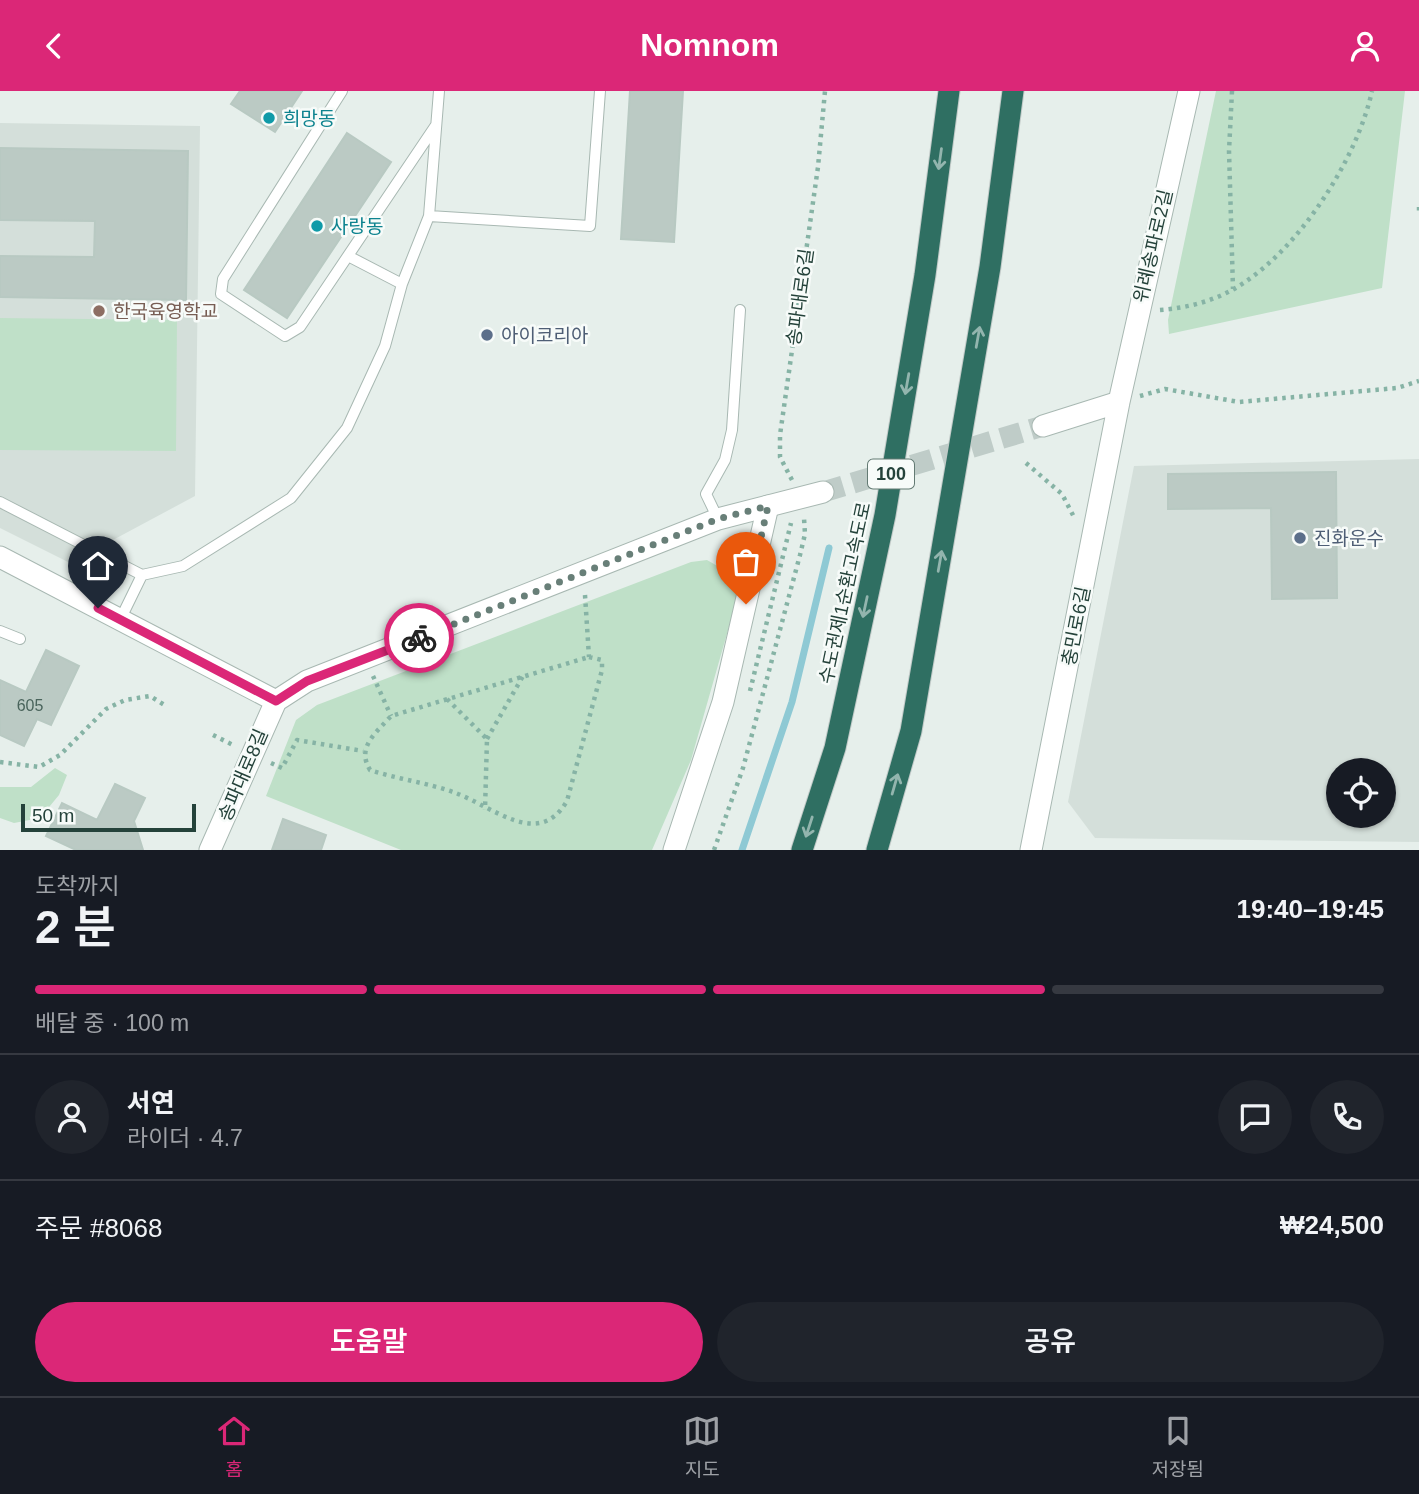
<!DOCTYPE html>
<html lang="ko">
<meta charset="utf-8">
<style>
body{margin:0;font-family:Arial,"Noto Sans KR",sans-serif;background:#20242c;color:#f1f3f6;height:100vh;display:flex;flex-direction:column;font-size:26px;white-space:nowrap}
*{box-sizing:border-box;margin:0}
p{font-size:23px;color:#9ea1a6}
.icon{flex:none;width:38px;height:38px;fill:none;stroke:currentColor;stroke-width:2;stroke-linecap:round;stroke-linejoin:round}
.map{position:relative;height:759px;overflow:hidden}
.sheet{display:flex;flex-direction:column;background:#171b24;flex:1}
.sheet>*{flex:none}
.controls{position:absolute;left:1326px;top:667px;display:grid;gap:14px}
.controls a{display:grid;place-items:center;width:70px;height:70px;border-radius:50%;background:#171b24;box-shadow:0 2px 5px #0004;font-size:35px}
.scale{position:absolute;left:21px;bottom:18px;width:175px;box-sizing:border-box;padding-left:7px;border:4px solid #24423a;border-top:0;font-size:19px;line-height:24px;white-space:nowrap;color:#24423a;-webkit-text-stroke:5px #f7fbf9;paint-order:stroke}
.pin{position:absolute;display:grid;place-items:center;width:60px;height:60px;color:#fff;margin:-72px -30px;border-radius:50% 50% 50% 0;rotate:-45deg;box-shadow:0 0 7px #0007}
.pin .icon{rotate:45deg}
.courier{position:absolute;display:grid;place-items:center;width:70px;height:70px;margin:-35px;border:5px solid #db2777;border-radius:50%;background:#fff;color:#222;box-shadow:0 2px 9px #0007}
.head em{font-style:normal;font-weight:600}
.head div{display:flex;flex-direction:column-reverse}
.head{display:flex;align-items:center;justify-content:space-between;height:119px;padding:0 35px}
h1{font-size:46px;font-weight:600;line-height:52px}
.bar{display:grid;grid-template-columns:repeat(4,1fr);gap:10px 7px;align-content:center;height:84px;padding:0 35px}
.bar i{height:9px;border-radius:5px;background:#363941}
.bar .current{background:#db2777}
.bar p{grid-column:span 4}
.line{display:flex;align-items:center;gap:18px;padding:0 35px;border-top:2px solid #363941}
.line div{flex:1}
.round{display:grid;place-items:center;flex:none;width:74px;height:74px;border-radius:37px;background:#20242c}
.cta{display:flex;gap:14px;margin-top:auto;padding:14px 35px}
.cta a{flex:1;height:80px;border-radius:42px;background:#db2777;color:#fff;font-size:28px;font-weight:600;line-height:80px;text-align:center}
.cta a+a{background:#20242c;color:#f1f3f6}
header{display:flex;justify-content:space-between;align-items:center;height:91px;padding:0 35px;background:#db2777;color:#fff;font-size:32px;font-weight:600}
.tabs{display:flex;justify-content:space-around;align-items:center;height:98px;border-top:2px solid #363941;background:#171b24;font-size:19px;color:#9ea1a6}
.tabs a{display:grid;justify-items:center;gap:4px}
.tabs .current{color:#db2777}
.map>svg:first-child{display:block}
.built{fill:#d4dfda;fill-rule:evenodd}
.green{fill:#bfe0c8}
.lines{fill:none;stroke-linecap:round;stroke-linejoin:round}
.stream{stroke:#8ec9d4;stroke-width:7}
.building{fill:#bbcac4;stroke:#b8c9c2;stroke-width:2}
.tertiary-tunnel{stroke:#bfccc8;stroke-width:21;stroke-dasharray:21 10;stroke-linecap:butt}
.service-casing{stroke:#a8b8b2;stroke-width:12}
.minor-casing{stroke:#a8b8b2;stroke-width:23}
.tertiary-casing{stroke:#a8b8b2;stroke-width:23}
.motorway-casing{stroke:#c2cac8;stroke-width:23}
.path{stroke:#86b3a5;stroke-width:4.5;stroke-dasharray:3.5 5;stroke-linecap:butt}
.service{stroke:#fff;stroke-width:10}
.minor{stroke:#fff;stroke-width:21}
.tertiary{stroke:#fff;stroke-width:21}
.motorway{stroke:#2f6f62;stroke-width:21}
.oneway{stroke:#93b5ae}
.done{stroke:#687f78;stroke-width:7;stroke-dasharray:0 12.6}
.route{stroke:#db2777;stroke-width:9}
.culture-dot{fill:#0f9aa8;stroke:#f7fbf9;stroke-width:2.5}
.education-dot{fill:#8d6e63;stroke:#f7fbf9;stroke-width:2.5}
.service-dot{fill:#5c6f8a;stroke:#f7fbf9;stroke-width:2.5}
.labels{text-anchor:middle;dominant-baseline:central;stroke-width:5;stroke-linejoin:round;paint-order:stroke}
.number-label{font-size:16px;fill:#4a645c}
.shield{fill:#f7fbf9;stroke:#637a73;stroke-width:2}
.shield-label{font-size:18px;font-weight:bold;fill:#24423a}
.culture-label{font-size:19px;fill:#0d838f;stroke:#f7fbf9;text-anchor:start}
.street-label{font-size:19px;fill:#24423a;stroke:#f7fbf9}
.education-label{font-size:19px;fill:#785e54;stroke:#f7fbf9;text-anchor:start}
.service-label{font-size:19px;fill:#4e5e75;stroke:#f7fbf9;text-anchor:start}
</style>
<header><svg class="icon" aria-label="back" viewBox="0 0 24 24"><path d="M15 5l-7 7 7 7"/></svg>Nomnom<svg class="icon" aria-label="person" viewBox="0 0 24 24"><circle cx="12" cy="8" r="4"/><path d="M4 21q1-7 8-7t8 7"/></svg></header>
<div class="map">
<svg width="1419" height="759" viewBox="0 0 1419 759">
<rect width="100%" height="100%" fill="#e6efeb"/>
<path class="built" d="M0 32 200 35 195 405 70 472 0 437Z
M1419 368V751L1095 747 1068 711 1134 375ZM1339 679H1384V724H1339Z"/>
<path class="green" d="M1216 0H1405L1382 197 1169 243 1168 229Z
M0 227 177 229 176 360 0 359Z
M707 469 733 484 740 497 691 669 652 759H401L266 705 296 629 317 614 691 471Z
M55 677 67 684 59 704 40 727 14 732 0 727V696H31Z"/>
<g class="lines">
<path class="stream" d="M742 759 792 611 829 457"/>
</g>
<path class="building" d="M240 0H302L275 41 231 13Z
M630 0H683L674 151 621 148Z
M347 42 391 71 287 227 244 199Z
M0 57 188 60 186 209 0 206V165L94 166 95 130 0 129Z
M1336 381 1337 507 1272 508 1271 417 1168 418V383Z
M46 559 79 575 51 634 37 628 24 655 0 644V589L26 601Z
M115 693 145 707 134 730 143 759H76L46 745 62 712 97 729Z
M283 728 326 744 321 759H272Z"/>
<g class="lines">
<path class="tertiary-tunnel" d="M823 401 1043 335"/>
<g class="service-casing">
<path id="service" d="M342 0 223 188 221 203 285 245 300 236 436 34
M429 125 590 135 600 0
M348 165 402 193
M0 411 142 484 183 475 291 407 347 337 385 255 402 193 429 125 439 0
M718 428 706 403 725 369 732 339 740 219
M120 529 142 484
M0 540 20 548"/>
</g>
<g class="minor-casing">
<path id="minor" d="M0 466 276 610
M674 759 723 611 768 415"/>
</g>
<g class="tertiary-casing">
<path id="tertiary" d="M1043 335 1119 311
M210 759 276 610 307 590 718 428 823 401
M1031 759 1119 311 1189 0"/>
</g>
<g class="motorway-casing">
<path id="motorway" d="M802 759 835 657 885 424 925 184 949 0
M877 759 911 640 990 176 1013 0"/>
</g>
<path class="path" d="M1232 0 1229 60 1233 198
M1419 116V120
M1160 219C1186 217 1210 211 1232 199 1296 164 1357 69 1372 0
M1140 305 1165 298 1239 311 1397 297 1419 290
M1026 372 1062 403 1075 428
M792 389 780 366V344L818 76 825 0
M585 504 589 566
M589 566 602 569V579L567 710C538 759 493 715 453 701 428 692 397 688 370 679 356 656 376 642 391 625Z
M373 585 391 625
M750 600 791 432
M447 608 487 648 485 719
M213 644 235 655
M487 648 523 585
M0 671 39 676 60 664 106 618 125 609 150 605 166 615
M271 672 282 677 297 649 363 660
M714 759 743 677 800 464 805 443 804 427"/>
<use href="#service" class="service"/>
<use href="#minor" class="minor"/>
<use href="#tertiary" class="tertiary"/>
<use href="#motorway" class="motorway"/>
</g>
<defs><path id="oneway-shaft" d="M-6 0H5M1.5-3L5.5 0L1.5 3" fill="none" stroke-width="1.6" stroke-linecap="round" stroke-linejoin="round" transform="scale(1.75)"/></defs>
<g class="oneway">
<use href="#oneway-shaft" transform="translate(940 68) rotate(98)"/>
<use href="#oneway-shaft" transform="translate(978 246) rotate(-80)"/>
<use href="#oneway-shaft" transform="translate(907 293) rotate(100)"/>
<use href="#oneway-shaft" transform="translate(940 470) rotate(-80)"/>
<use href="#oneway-shaft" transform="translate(865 516) rotate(102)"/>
<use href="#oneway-shaft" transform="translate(895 693) rotate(-74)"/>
<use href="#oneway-shaft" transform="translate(809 736) rotate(108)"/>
</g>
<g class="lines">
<path class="done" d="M419 547 718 428 768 415 746 513"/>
<path class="route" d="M98 517 276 610 307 590 419 547"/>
</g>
<g class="culture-dot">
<circle cx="269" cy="27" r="7"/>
<circle cx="317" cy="135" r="7"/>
</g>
<circle class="education-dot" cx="99" cy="220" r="7"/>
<g class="service-dot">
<circle cx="487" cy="244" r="7"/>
<circle cx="1300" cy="447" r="7"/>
</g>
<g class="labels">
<g class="number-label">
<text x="30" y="614">605</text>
</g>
<rect class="shield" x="868" y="368.5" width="46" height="29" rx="5"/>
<g class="shield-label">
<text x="891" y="383">100</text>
</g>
<g class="culture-label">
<text x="283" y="27">희망동</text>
<text x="331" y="135">사랑동</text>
</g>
<g class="street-label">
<text transform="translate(1153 155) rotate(-77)">위례송파로2길</text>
<text transform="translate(800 206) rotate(-82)">송파대로6길</text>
<text transform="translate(845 502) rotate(-78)">수도권제1순환고속도로</text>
<text transform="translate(1076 535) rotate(-79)">충민로6길</text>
<text transform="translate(243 684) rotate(-67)">송파대로8길</text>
</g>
<g class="education-label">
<text x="113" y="220">한국육영학교</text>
</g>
<g class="service-label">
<text x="501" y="244">아이코리아</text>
<text x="1314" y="447">진화운수</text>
</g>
</g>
</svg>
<div class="controls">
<a><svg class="icon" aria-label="locate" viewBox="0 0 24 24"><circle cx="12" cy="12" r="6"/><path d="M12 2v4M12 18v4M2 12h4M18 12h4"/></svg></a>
</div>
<div class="scale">50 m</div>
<div class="pin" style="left:746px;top:513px;background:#ea580c"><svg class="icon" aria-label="bag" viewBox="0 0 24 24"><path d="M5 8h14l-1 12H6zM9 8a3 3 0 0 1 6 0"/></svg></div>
<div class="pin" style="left:98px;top:517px;background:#1f2937"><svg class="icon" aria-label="home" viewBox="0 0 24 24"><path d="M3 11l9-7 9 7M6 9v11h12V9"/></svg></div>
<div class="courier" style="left:419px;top:547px"><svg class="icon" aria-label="bike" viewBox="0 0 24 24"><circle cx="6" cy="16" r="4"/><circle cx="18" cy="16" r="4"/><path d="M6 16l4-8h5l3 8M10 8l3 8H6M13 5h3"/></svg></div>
</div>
<section class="sheet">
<div class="head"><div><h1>2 분</h1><p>도착까지</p></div><em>19:40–19:45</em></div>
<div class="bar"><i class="current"></i><i class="current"></i><i class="current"></i><i></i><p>배달 중 · 100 m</p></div>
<div class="line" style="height:126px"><a class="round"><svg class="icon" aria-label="person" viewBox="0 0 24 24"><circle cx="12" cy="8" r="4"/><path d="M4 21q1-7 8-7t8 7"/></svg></a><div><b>서연</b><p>라이더 · 4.7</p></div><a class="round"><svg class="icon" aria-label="chat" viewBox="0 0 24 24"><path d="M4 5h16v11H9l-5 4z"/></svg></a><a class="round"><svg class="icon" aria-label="phone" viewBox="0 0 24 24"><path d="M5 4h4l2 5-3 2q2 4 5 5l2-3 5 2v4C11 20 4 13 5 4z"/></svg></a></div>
<div class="line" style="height:91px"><div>주문 #8068</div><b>₩24,500</b></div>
<div class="cta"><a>도움말</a><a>공유</a></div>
</section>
<nav class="tabs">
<a class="current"><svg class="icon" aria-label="home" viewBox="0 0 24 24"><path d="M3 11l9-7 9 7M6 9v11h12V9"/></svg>홈</a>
<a><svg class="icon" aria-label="map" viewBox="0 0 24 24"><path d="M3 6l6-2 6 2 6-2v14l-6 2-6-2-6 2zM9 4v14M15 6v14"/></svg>지도</a>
<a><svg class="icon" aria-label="saved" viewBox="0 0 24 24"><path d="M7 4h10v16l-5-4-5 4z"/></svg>저장됨</a>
</nav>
